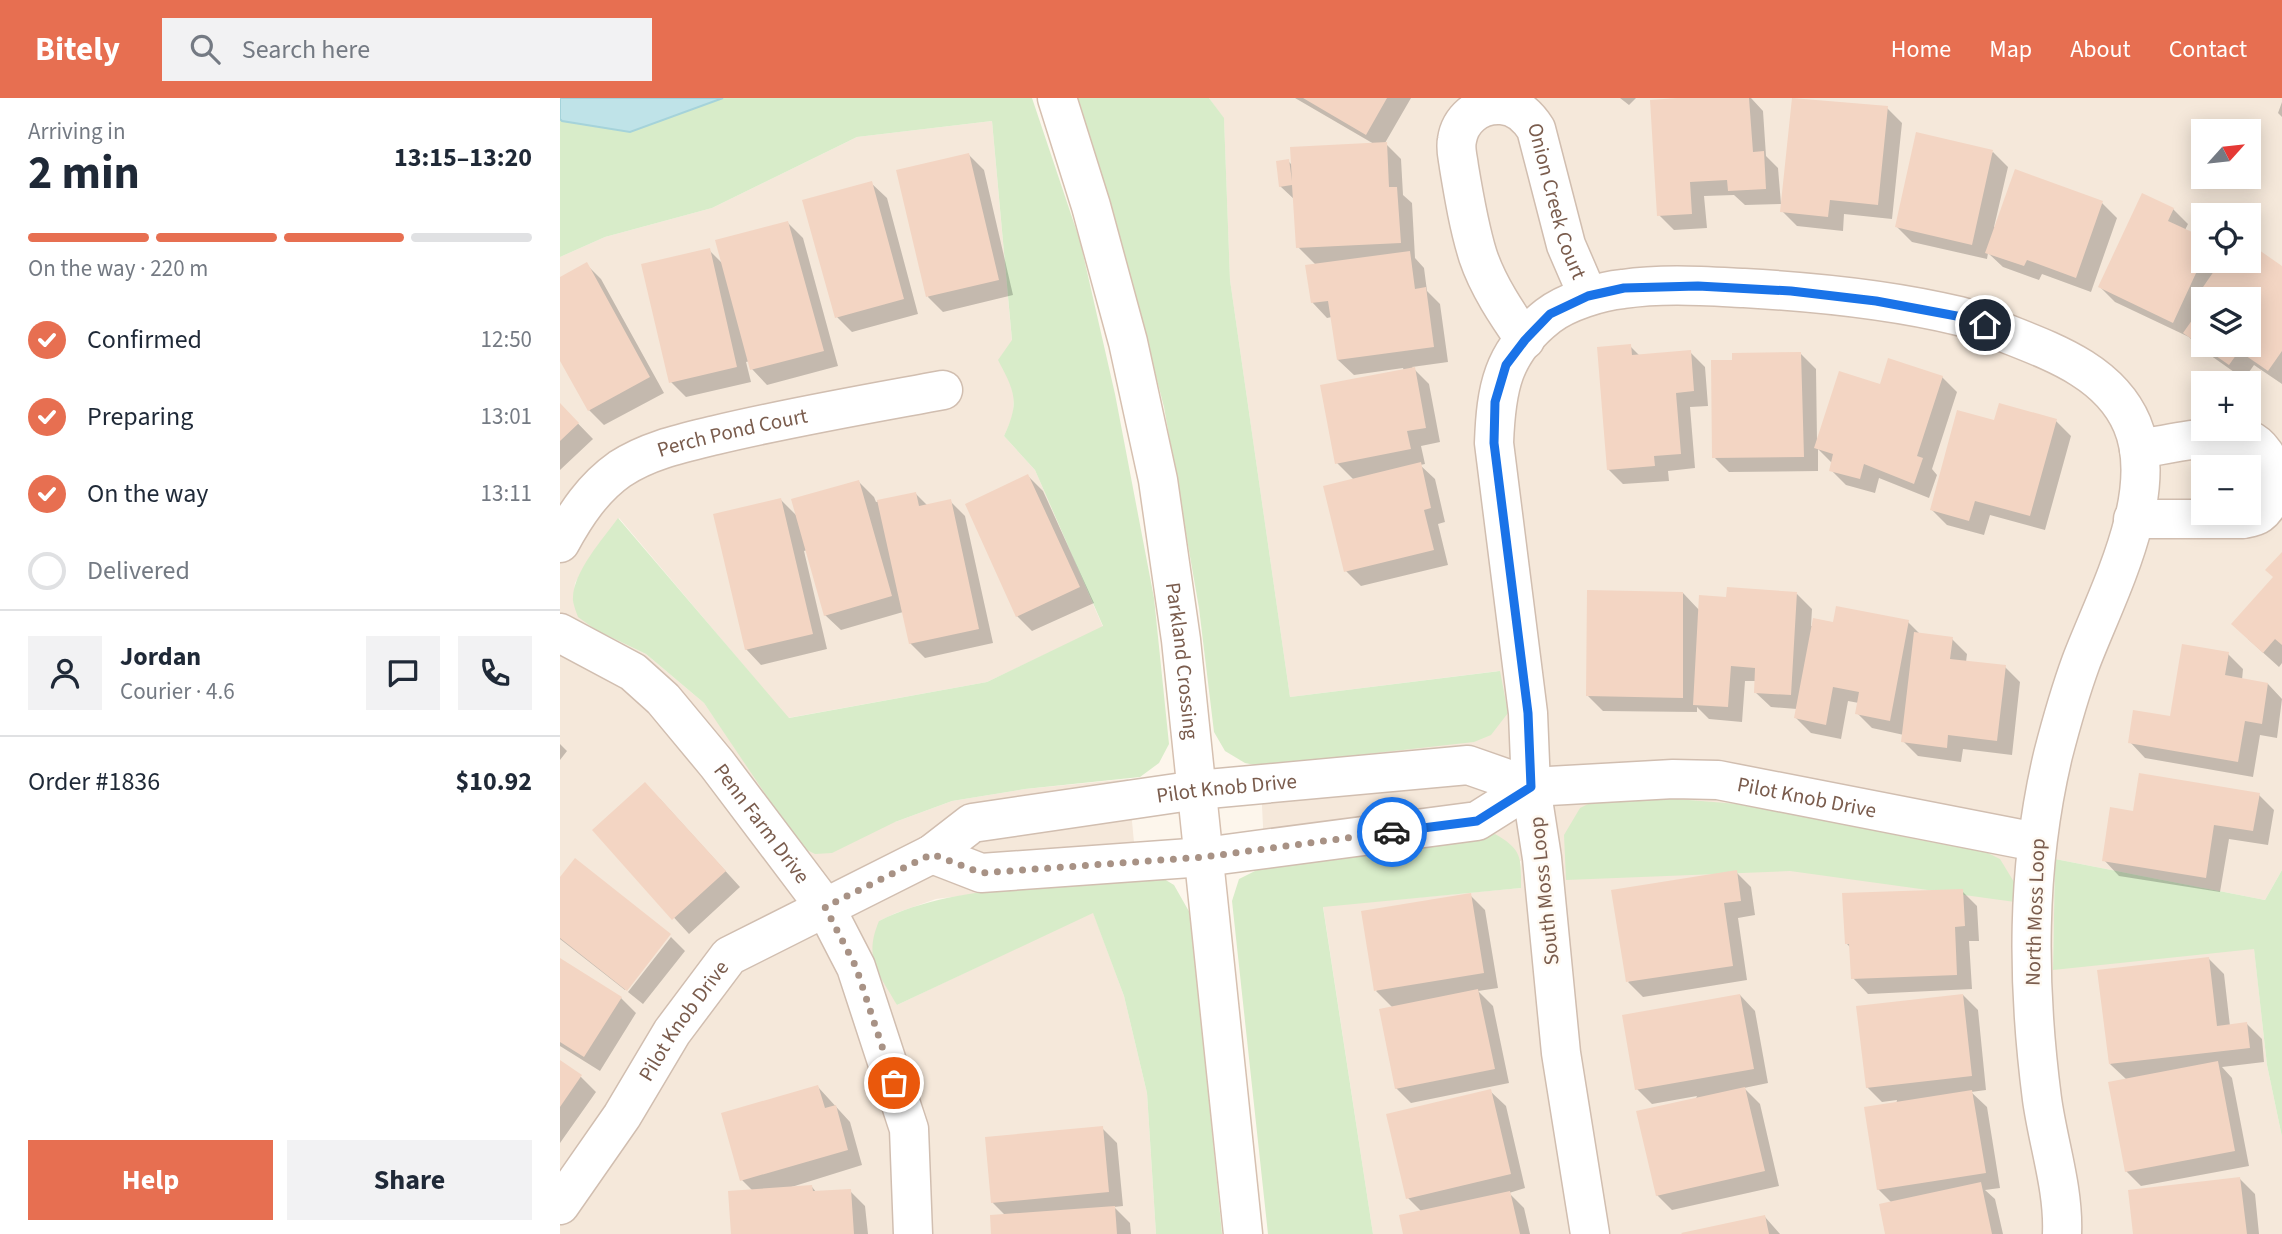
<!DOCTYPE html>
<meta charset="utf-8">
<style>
body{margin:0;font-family:"Source Sans 3",sans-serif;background:#f2f2f3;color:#1f2937;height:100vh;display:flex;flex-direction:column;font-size:26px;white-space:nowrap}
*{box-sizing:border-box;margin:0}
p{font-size:23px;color:#747a83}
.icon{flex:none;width:38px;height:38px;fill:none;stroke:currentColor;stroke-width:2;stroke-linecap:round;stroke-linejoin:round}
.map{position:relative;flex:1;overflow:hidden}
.side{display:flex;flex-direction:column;background:#fff;width:560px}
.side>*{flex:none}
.needle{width:46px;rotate:63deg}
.controls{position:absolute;left:1631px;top:21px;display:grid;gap:14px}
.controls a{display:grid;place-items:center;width:70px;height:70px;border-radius:0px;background:#fff;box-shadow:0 4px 18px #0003;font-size:35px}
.pin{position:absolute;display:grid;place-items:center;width:60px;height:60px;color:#fff;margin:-30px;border:4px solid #fff;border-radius:50%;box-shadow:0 2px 7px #0007}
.courier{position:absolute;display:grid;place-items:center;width:70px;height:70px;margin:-35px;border:5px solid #1a73e8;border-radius:50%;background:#fff;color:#222;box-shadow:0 2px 9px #0007}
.head em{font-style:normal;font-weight:700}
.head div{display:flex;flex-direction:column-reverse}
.head{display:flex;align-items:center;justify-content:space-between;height:119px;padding:0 28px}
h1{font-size:46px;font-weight:700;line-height:52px}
.bar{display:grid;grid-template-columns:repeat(4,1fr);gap:10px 7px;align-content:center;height:84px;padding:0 28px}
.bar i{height:9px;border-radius:5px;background:#e0e1e3}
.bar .selected{background:#e76f51}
.bar p{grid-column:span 4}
.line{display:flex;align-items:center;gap:18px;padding:0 28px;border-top:2px solid #e0e1e3}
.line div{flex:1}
.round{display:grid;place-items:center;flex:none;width:74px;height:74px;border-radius:0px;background:#f2f2f3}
ol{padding:0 28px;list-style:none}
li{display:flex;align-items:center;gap:21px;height:77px}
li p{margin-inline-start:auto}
li .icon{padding:7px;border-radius:50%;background:#e76f51;color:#fff;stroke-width:4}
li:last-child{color:#747a83}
li i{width:38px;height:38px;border:4px solid #e0e1e3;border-radius:50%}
.action{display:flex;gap:14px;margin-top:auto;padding:14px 28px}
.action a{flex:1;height:80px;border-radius:0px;background:#e76f51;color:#fff;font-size:28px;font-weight:700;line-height:80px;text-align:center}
.action a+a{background:#f2f2f3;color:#1f2937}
header{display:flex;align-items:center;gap:42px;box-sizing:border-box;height:98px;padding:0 35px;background:#e76f51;color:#fff}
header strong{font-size:33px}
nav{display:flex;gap:38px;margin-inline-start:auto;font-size:24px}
.search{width:490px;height:63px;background:#f2f2f3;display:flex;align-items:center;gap:18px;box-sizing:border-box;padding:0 24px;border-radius:0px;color:#747a83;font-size:26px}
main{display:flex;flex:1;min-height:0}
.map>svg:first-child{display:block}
.residential{fill:#f5e8da;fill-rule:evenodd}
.green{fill:#d8ecc9}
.water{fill:#bfe3e8;stroke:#a5d3da;stroke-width:2}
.shadow{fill:#0003;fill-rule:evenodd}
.building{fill:#f3d5c3;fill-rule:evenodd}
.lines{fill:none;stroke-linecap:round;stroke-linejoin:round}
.street-casing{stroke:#d1beb0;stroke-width:41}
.secondary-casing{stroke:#d6c0b0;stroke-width:41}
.street{stroke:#fff;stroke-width:38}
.secondary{stroke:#fff;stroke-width:38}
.done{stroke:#a89285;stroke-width:7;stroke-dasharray:0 12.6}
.route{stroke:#1a73e8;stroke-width:9}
.labels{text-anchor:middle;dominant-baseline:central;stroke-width:5;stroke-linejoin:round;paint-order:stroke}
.street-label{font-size:21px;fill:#7a5c4d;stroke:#fffaf3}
</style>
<header>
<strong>Bitely</strong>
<div class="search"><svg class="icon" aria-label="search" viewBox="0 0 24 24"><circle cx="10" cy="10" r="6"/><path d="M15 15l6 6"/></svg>Search here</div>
<nav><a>Home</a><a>Map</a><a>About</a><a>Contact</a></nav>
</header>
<main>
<section class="side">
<div class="head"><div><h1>2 min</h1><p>Arriving in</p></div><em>13:15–13:20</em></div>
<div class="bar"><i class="selected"></i><i class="selected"></i><i class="selected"></i><i></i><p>On the way · 220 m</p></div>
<ol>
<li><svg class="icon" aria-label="check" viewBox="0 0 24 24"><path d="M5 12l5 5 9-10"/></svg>Confirmed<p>12:50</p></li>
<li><svg class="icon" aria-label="check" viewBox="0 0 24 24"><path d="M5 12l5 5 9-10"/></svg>Preparing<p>13:01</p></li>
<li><svg class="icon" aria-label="check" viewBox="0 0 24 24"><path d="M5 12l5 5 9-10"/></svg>On the way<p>13:11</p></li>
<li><i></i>Delivered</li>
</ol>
<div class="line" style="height:126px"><a class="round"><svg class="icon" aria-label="person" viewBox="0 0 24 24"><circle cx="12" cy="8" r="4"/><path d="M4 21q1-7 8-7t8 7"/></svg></a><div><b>Jordan</b><p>Courier · 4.6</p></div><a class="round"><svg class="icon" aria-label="chat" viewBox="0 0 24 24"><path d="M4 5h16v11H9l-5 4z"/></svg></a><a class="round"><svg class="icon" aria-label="phone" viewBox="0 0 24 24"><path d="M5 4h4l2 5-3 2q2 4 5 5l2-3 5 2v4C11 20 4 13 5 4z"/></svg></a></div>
<div class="line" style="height:91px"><div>Order #1836</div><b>$10.92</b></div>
<div class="action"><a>Help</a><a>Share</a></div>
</section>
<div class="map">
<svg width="1722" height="1136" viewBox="0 0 1722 1136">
<rect width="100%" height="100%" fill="#fdf6ec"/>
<path class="residential" d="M649 0H1722V772L1705 802 1495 761 1493 871 1694 850 1707 967 1722 1039V1136H813L763 808 961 790V763L705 768 700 668 939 573 730 599 670 182 664 21ZM1643 33H1689V79H1643ZM1643 117H1689V163H1643ZM1643 201H1689V247H1643ZM1643 285H1689V331H1643ZM1643 369H1689V415H1643Z
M432 23 452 243 450 284 454 297 453 318 444 338 475 372 543 529 427 584 228 620 59 420 32 456 15 485 13 503 36 532 86 556 144 605 193 675 335 724 392 703 465 691 568 681 577 776 376 801 336 815 319 823 337 907 533 814 564 898 587 995 596 1136H0V159L45 139 152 110 297 39Z"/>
<path class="green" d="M163 0H472L520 143 555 296 594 500 609 646 599 665 580 679 465 691 392 703 335 724 272 755 255 756 241 749 144 605 86 556 36 532 18 519C16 514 14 508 13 503 11 476 43 441 58 420L229 620 427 584 543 528 475 372 444 338C460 304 455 294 438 262L452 242 432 23 297 39 152 110 45 139 0 159V21L70 34Z
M518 0H649L664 20 670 182 730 599 940 573 948 615 931 637 914 644 700 668 685 665 665 653 654 634 639 510 604 309 556 124Z
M1104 700 1178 706 1265 721 1354 741 1426 754 1440 761 1454 784 1455 804 1230 773 1006 782 1004 737 1020 710 1038 701Z
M935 736C963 752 961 760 961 790L763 809 813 1136H708L672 803 679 781 705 768Z
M1495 761 1705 802 1722 772V1039L1707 967 1694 851 1493 872Z
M599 778 614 787 631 817 662 1136H596L587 995 564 898 533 815 337 907C319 875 303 861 319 823 370 798 425 793 481 788 520 785 559 781 599 778Z"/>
<path class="water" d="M0 0H163L70 34 2 23 0 21Z"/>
<path class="shadow" d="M735 0H851L825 45 841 61 843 97 852 105 855 160 864 170 867 193 880 206 888 264 852 269 869 286 880 344 861 348 865 366 860 367 875 381 885 424 878 426 888 467 801 488 786 473 794 382 777 365 844 273 843 270 794 277 778 262 772 219 767 220 752 204 756 167 738 149 735 102 720 88 728 63 733 68 814 46Z
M1060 0H1076L1069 7Z
M1147 0H1191L1203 13 1206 58 1218 70 1221 106 1185 107 1174 97 1144 98 1147 130 1114 132 1099 117Z
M1722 4V19L1718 15Z
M1327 10 1342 25 1332 121 1284 116 1283 133 1237 128 1222 113Z
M1433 54 1448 69 1434 129 1542 105 1557 120 1531 194 1482 176 1479 182 1443 169 1428 155 1427 161 1352 144 1337 129Z
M409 57 424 72 453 197 383 214 368 199Z
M311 85 327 100 358 216 292 234 277 219Z
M1613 111 1628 126 1625 132 1643 141V163H1689V147L1722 170V286L1694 267 1684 281 1640 250 1629 239 1555 204 1540 189ZM1643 201H1689V247H1643Z
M228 125 243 140 278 268 207 287 192 271 190 263 186 264 191 284 126 299 111 284 149 152 163 166Z
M26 166 41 181 104 295 44 327 29 312 0 259V181Z
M1070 248 1080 258 1130 254 1145 269 1148 308 1130 309 1135 370 1108 373 1109 383 1063 386 1048 371Z
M1241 256 1256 271 1257 343 1321 289 1382 279 1397 294 1372 371 1377 377 1369 400 1319 380 1315 395 1286 387 1271 372V364L1258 351V373L1169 374 1154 359Z
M0 307 33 341 0 372Z
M1496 323 1511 338 1485 432 1430 417 1424 437 1387 427 1372 412 1435 324Z
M468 378 483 393 534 505 472 533 457 518Z
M299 384 314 399 316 404 356 396 368 408 390 403 405 418 433 545 365 560 350 545 343 514 281 532 265 517 247 452 244 453 267 551 201 567 186 551 221 402 238 419Z
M1722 456V565L1719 569 1688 541 1715 480Z
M1123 495 1140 513 1168 501 1237 496 1252 511 1251 528 1348 524 1361 537 1392 541 1407 556 1406 564 1445 569 1460 584 1452 657 1403 651 1401 664 1358 658 1343 643 1344 637 1312 630 1297 615 1299 605 1288 603 1281 641 1251 635 1236 620 1237 611 1211 609 1195 594 1196 583H1185L1182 624 1149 621 1137 609V614L1043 613 1028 598Z
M1668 556 1683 571 1682 582 1708 586 1722 601 1717 640 1700 637 1693 679 1585 660 1570 644 1611 620Z
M0 646 7 653 0 662Z
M1699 697 1714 712 1708 747 1669 741 1660 794 1559 778 1544 762 1574 715Z
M100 701 180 789 129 836 34 732Z
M1176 774 1191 789 1195 817 1178 820 1187 882 1083 899 1068 884Z
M0 782 109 837 65 892 0 841Z
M1402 793 1417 808 1419 843H1409L1412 891 1308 896 1293 880 1291 850 1287 846Z
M910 797 925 812 938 890 918 893 933 908 949 985 851 1005 836 990 833 910 816 893Z
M111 839 125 853 83 906 68 894Z
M1649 861 1664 876 1670 928 1687 926 1702 941 1704 964 1662 969 1672 980 1689 1068 1581 1088 1566 1073 1567 982 1550 966Z
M0 862 61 900 76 915 40 973 0 948Z
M1180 897 1195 913 1208 985 1184 990 1200 1006 1219 1088 1112 1112 1097 1097 1137 998 1092 1006 1077 991Z
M1403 897 1418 912 1426 992 1411 994 1427 1009 1440 1090 1425 1092 1435 1101 1443 1136H1327L1332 1105 1318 1091 1337 1002 1322 1004 1307 989Z
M0 964 21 979 36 994 0 1045Z
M258 989 290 1024 302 1067 225 1091 252 1089 257 1095 290 1093 305 1108 308 1136H173L193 1093 182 1082Z
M930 993 946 1008 965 1090 949 1095 964 1110 970 1136H845L862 1114 848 1100Z
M542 1030 557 1045 563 1108 554 1109 570 1125 571 1136H433L446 1118 432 1104Z
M1680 1081 1695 1096 1699 1136H1575Z
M1205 1119 1220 1136H1124Z"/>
<path class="building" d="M743 0H827L806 37Z
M1117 0H1189L1193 54 1204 53 1206 91 1168 93 1167 82 1130 84 1132 116 1097 118 1090 2Z
M1232 0 1328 8 1318 107 1270 102 1268 119 1220 114Z
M1356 34 1433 52 1412 147 1335 129Z
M827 44 829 89H837L841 145 736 150 732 87 719 89 716 63 729 61 732 83 730 49Z
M409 55 439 182 366 199 336 72Z
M1455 71 1543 103 1516 180 1467 162 1464 168 1425 155Z
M312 83 344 201 275 220 242 102Z
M1582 95 1614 110 1608 123 1643 139V160L1613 225 1538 189Z
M228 123 264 253 190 272 155 142Z
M1689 145 1722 168V253L1708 273 1679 253 1669 267 1623 235 1642 208 1634 202 1661 163H1689ZM1643 201H1689V247H1643Z
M150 150 177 269 109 285 81 166Z
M850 153 855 191 866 189 874 249 777 262 768 203 751 205 745 167Z
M27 164 90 279 28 313 0 263V179Z
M1071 246 1072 257 1131 252 1134 293 1116 295 1121 356 1094 358 1095 368 1047 372 1037 249Z
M1241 254 1244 359 1152 360 1151 262H1172V255Z
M1328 260 1383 278 1357 358 1363 360 1354 386 1304 366 1300 381 1269 373 1273 356 1254 350 1279 273 1320 286Z
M855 269 866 330 847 333 851 351 775 366 760 287Z
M0 305 19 325 0 343Z
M1439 305 1497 321 1470 418 1415 403 1409 423 1370 412 1397 312 1434 322Z
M861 364 871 410 864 412 874 452 784 474 763 388Z
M468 376 520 489 456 519 405 406Z
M299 382 332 498 264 518 231 401Z
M356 394 359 408 391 401 419 531 349 546 317 402Z
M221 400 253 536 185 552 153 416Z
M1722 454V547L1715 541 1703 555 1671 526 1713 479 1705 472Z
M1167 489 1237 494 1231 597 1194 595 1195 570 1171 568 1168 609 1133 607 1139 497 1166 499Z
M1027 492 1123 494V600L1026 598Z
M1276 508 1349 522 1330 623 1295 616 1299 594 1273 589 1266 627 1234 620 1253 520 1273 524Z
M1354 534 1393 539 1390 561 1446 567 1437 643 1388 637 1387 650 1341 644Z
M1622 546 1669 554 1665 577 1708 585 1702 626 1685 623 1678 664 1568 645 1573 612 1610 618Z
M1579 675 1700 695 1693 733 1654 727 1646 780 1542 763 1550 709 1573 713Z
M85 684 166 773 112 822 32 732Z
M15 760 111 836 67 893 0 840V779Z
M1177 772 1181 803 1164 805 1173 868 1066 884 1051 792Z
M1403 791 1405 828 1395 829 1397 877 1291 881 1289 846H1285L1282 795Z
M911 795 924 875 814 893 801 813Z
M1649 859 1657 928 1687 924 1690 950 1549 966 1537 872Z
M0 860 62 899 24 959 0 944Z
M918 891 935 971 835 991 819 911Z
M1180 896 1194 971 1075 992 1062 917Z
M1403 896 1412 978 1306 990 1296 908Z
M0 962 22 977 0 1009Z
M1658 963 1675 1053 1565 1074 1548 984Z
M258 987 265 1010 276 1007 288 1052 180 1083 161 1015Z
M1185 989 1205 1073 1096 1098 1076 1013Z
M931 991 951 1076 846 1101 826 1016Z
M1412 992 1426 1075 1317 1092 1304 1009Z
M543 1028 549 1094 431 1105 425 1039Z
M1680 1079 1687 1136H1573L1568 1092Z
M1421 1084 1432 1136H1325L1319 1106Z
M252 1087 253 1093 291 1091 294 1136H171L168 1093Z
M950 1093 960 1136H843L839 1117Z
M555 1108 557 1136H431L430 1117Z
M1205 1117 1209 1136H1122L1121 1135Z"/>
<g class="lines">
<g class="street-casing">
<g id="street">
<path id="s1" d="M965 242C947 216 928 188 918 158 909 129 904 99 899 69 898 60 895 51 897 42 900 22 917 7 938 7 955 6 967 17 976 31L1006 147 1028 198"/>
<path d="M1573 421H1683C1688 420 1695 419 1699 416 1722 399 1715 352 1687 341 1665 333 1604 347 1579 351"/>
<path id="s2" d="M0 445C16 416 33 390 60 371 89 352 123 345 156 337 231 319 307 306 383 292"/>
<path id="s3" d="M0 535 73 574 103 601 157 666 265 809 296 869 349 1031 353 1136"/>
<path d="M372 756 421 775 644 759 917 723 971 689"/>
<path id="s4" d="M0 1107 62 1018 112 934 169 858 372 756 412 725 637 692 908 667 971 689 1113 681 1158 682 1476 744"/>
<path d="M1030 1136 1001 955 982 760 971 689 968 615 934 345C936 291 942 254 988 218 1006 204 1041 193 1063 191 1103 185 1144 188 1184 190 1256 194 1329 201 1399 218 1415 222 1430 229 1445 235 1493 254 1550 274 1572 326 1602 396 1546 498 1521 564 1510 594 1501 626 1493 657 1466 771 1467 885 1482 1001 1488 1045 1504 1091 1502 1136"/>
</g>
</g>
<g class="secondary-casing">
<g id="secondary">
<path id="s5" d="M497 0 531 108 568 244 598 382 621 542 683 1136"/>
</g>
</g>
<use href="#street" class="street"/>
<use href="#secondary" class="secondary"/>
</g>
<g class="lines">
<path class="done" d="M334 985 296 869 265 809 372 756 421 775 644 759 832 734"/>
<path class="route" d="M832 734 917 723 971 689 968 615 934 345 935 304 946 267 965 242 990 216 1028 198 1064 190 1138 188 1231 193 1316 203 1402 219 1425 227"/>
</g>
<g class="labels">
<g class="street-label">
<text stroke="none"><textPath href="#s1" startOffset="396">Onion Creek Court</textPath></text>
<text stroke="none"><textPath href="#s2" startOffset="215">Perch Pond Court</textPath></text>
<text stroke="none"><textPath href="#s5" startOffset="578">Parkland Crossing</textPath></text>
<text stroke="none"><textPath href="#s4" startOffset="836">Pilot Knob Drive</textPath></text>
<text stroke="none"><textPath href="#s4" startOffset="1423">Pilot Knob Drive</textPath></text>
<text stroke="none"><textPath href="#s3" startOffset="282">Penn Farm Drive</textPath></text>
<text transform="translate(984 793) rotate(-96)">South Moss Loop</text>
<text transform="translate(1475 814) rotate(-88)">North Moss Loop</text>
<text stroke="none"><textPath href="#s4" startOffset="222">Pilot Knob Drive</textPath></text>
</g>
</g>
</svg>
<div class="controls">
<a><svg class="needle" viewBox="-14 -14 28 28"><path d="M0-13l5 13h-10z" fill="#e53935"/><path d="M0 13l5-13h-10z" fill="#747a83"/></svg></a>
<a><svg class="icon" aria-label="locate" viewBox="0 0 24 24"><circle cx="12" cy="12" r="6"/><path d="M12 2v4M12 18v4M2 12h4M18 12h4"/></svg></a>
<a><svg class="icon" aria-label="layers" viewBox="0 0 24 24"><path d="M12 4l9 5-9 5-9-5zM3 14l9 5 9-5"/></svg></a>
<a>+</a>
<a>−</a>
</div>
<div class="pin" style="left:334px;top:985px;background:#ea580c"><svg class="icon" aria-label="bag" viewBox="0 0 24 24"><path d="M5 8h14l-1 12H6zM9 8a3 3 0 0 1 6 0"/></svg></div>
<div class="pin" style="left:1425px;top:227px;background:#1f2937"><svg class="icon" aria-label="home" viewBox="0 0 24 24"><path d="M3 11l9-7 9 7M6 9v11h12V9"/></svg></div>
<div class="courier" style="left:832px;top:734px"><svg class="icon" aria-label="car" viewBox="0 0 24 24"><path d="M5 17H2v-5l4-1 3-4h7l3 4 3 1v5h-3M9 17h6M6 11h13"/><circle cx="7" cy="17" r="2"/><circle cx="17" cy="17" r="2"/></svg></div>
</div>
</main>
